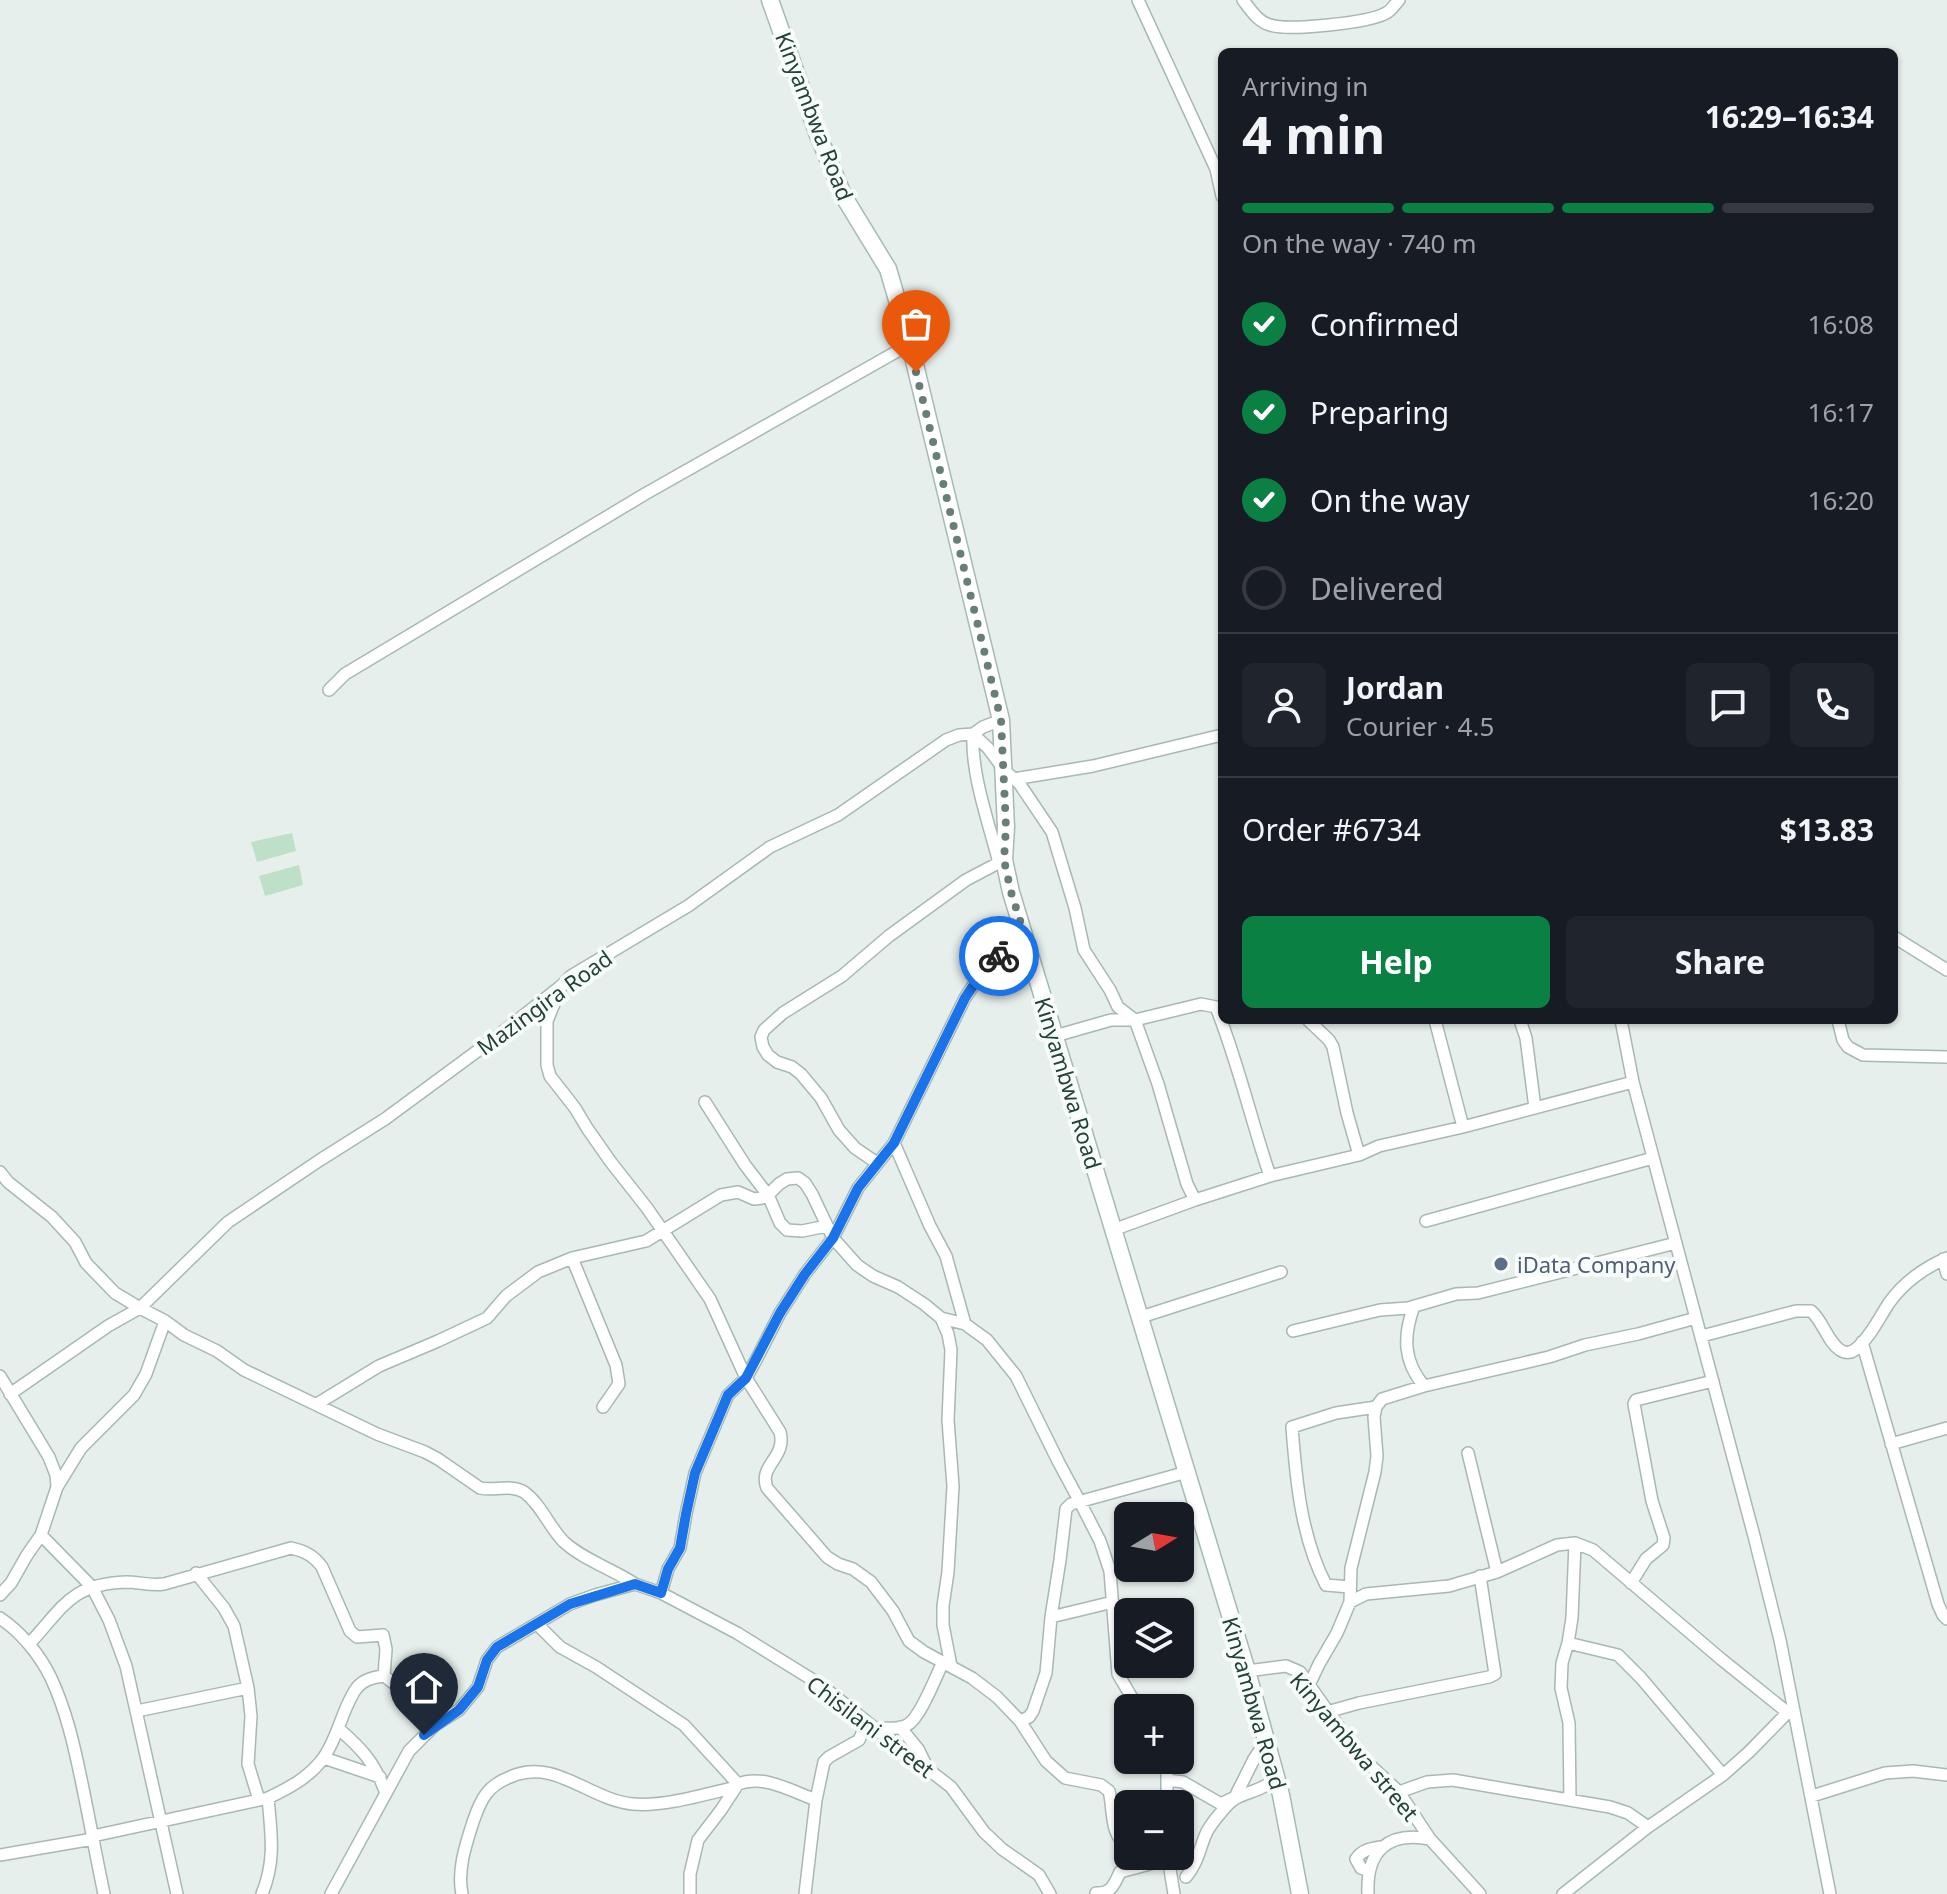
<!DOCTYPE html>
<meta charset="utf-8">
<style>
body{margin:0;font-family:"Noto Sans",sans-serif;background:#20242c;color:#f1f3f6;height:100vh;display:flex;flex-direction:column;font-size:30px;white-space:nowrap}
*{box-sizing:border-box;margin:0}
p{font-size:26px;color:#9ea1a6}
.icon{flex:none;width:44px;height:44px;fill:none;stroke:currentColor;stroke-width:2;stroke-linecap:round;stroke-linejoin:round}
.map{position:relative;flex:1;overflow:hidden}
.panel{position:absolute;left:1218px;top:48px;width:680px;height:976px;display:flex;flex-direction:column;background:#171b24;border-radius:12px;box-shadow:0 2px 6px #0004}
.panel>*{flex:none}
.needle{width:52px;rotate:79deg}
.fabs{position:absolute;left:1114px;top:1502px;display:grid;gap:16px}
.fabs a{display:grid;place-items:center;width:80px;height:80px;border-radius:12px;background:#171b24;box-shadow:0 2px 6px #0004;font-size:40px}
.pin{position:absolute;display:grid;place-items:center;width:68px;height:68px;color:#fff;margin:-82px -34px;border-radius:50% 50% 50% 0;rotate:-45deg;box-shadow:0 0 8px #0007}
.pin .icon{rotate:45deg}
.courier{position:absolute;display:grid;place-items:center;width:80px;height:80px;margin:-40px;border:6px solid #1a73e8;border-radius:50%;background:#fff;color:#222;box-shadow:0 2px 10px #0007}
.summary em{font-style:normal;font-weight:700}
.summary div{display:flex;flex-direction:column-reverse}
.summary{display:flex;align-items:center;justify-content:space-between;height:136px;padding:0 24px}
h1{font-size:52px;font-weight:700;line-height:60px}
.bar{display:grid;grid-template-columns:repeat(4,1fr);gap:12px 8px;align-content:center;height:96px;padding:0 24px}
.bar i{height:10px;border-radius:6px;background:#363941}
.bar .current{background:#0b8043}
.bar p{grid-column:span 4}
.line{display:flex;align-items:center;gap:20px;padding:0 24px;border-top:2px solid #363941}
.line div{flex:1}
.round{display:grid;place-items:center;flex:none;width:84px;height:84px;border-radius:12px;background:#20242c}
ol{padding:0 24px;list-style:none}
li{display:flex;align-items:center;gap:24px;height:88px}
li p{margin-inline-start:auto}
li .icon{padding:8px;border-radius:50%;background:#0b8043;color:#fff;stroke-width:4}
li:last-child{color:#9ea1a6}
li i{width:44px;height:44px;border:4px solid #363941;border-radius:50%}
.action{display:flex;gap:16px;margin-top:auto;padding:16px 24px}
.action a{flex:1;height:92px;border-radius:12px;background:#0b8043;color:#fff;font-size:32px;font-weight:700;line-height:92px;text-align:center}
.action a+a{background:#20242c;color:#f1f3f6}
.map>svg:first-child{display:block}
.green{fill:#bfe0c8}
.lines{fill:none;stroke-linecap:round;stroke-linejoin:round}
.street-casing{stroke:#a8b8b2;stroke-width:14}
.secondary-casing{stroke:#a4bbb3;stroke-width:19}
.street{stroke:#fff;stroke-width:11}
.secondary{stroke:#fff;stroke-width:16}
.done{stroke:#687f78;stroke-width:8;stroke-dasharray:0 14.4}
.route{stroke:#1a73e8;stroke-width:10}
.service-dot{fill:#5c6f8a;stroke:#f7fbf9;stroke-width:3}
.labels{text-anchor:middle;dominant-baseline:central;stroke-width:8;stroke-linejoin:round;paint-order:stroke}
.street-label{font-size:22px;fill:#24423a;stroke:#f7fbf9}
.service-label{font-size:22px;fill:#4e5e75;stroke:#f7fbf9;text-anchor:start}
</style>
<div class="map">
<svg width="1947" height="1894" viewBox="0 0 1947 1894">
<rect width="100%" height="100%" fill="#e6efeb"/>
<path class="green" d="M292 833 296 851 257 862 251 842Z
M299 865 303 885 265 896 259 876Z"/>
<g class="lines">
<g class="street-casing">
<path id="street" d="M1138 0 1216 169 1222 196
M1243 0C1250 9 1258 22 1270 25 1288 31 1369 23 1386 13 1391 11 1395 4 1399 0
M329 690 345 674 645 494 910 344
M1014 779 1093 766 1222 735
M999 863C989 823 971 775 973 734L983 727 1001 720
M1894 937 1947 970
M561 987 547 1021V1065L550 1076 575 1108 587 1128 610 1161 647 1208 710 1299 746 1378 780 1432C787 1458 758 1465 767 1488L827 1557 838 1564 853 1569 871 1582 893 1611 909 1641 924 1652 972 1678 997 1697 1020 1721 1046 1761 1065 1778 1101 1785 1109 1791C1114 1810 1109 1835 1128 1846
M1308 1020 1329 1040 1333 1047 1347 1113 1359 1155
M1435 1020 1463 1127
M1520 1020 1526 1038 1535 1108
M1621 1020 1633 1082 1754 1536 1780 1640 1830 1894
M1838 1020 1843 1040 1848 1047 1863 1055 1947 1057
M1055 1036 1111 1020H1135L1201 1004 1216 1007C1238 1062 1251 1120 1270 1176
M705 1102 745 1165 768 1195 780 1223 787 1230 802 1231 827 1226
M894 1143 930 1226 946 1256 965 1324
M877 1163 855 1148 839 1130 821 1098 801 1074 792 1067 777 1062 768 1055 763 1047 761 1037 764 1030 783 1013 842 976 889 936 966 880 1004 860
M0 1172 8 1182 52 1217 75 1242 86 1263 115 1293 140 1308 228 1222 320 1160 385 1119 495 1038 561 986 571 976 688 906 770 847 838 815 946 740 959 735 973 734 988 748 1005 771 1019 783 1052 832 1075 908 1084 950 1110 990 1118 1007 1135 1020 1158 1084 1187 1184 1195 1200
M1426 1221 1653 1158
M1113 1230 1195 1200 1270 1176 1359 1155 1379 1146 1463 1127 1633 1082
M572 1258 616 1365 619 1384 603 1407
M1943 1259 1947 1274
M1414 1306C1403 1336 1403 1361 1424 1386
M1141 1317 1281 1272
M941 1318 965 1324 987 1340 1016 1376 1059 1463 1080 1502 1100 1541 1110 1571 1118 1674 1138 1708
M1293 1331 1380 1310 1408 1308 1456 1294 1478 1293 1676 1243
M1702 1336 1796 1311H1811C1823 1321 1827 1341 1840 1350 1846 1354 1852 1353 1857 1348 1871 1336 1879 1318 1889 1303 1903 1283 1925 1267 1947 1258
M1862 1342 1938 1604 1943 1615 1947 1619
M0 1376 49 1457 56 1475 57 1487 41 1535 27 1555 11 1583 0 1595
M10 1394 108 1326 140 1308 165 1321 184 1335 217 1351 244 1370 377 1434 425 1452 438 1459 480 1488C494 1491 511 1484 524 1492 541 1504 549 1527 564 1542 584 1560 612 1569 635 1584
M317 1404 379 1366 438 1341 487 1318 506 1296 538 1272 572 1258 646 1241 721 1195 738 1192 754 1199 762 1198 768 1195 779 1184 787 1179 798 1178 805 1183 812 1194 833 1238 857 1265 873 1276 898 1287 924 1304 941 1318 948 1334 951 1350 948 1420 953 1486 948 1572 943 1606V1625L951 1666
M1891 1444 1947 1428
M1468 1453 1497 1572
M57 1487 81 1448 134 1395 146 1374 165 1321
M41 1535 92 1587 109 1620 126 1666 177 1894
M196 1573 224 1608 234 1626 248 1688 251 1716 248 1764 259 1800
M1631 1583 1646 1559 1663 1545 1664 1538 1652 1501 1634 1404 1636 1400 1640 1399 1713 1381
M1350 1587 1326 1585C1301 1537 1296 1480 1292 1427L1336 1413 1376 1407
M661 1593 737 1633 821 1685 867 1722 951 1787 984 1832 1002 1849 1039 1875 1050 1894
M1350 1602 1351 1568 1375 1472 1377 1456 1374 1417 1376 1407 1382 1399 1424 1386 1549 1357 1585 1345 1638 1334 1696 1318
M1051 1617 1113 1602
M0 1618C21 1632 40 1655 51 1678 66 1710 74 1745 81 1779 89 1817 96 1856 104 1894
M537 1624 560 1647 596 1667 684 1725 738 1784
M1568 1643 1618 1655 1641 1678 1723 1775
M29 1644C63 1608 70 1584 126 1582 140 1582 149 1586 164 1584L291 1548C305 1551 314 1556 322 1567L350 1631 357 1637 383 1635 386 1649 384 1676
M1247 1671 1286 1666 1300 1672 1358 1754 1399 1792 1430 1839 1480 1894
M1309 1685 1319 1664 1337 1633 1350 1602 1366 1594 1449 1586 1497 1572 1557 1545 1575 1543 1593 1550 1721 1659 1787 1712
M137 1711 248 1688
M1327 1712 1359 1703 1489 1677 1495 1674 1480 1576
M1020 1721 1029 1717 1033 1711 1046 1673 1051 1617 1060 1560 1066 1509 1071 1504 1187 1472
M900 1727 918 1749 925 1763
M874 1728C884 1728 898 1730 907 1725 920 1719 936 1676 943 1662
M339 1729C363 1750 374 1762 386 1793
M324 1758 380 1777
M1167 1760V1804
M1167 1780 1183 1782 1221 1804 1235 1797 1254 1759 1266 1741
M1399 1792 1427 1782 1453 1780 1610 1807 1628 1813 1648 1827
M1812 1796 1885 1773 1913 1771 1947 1775
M1570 1800 1569 1723 1561 1688 1562 1663 1568 1643 1572 1618 1575 1543
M93 1836 268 1798C289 1788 310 1777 324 1757 338 1737 343 1707 356 1689 362 1680 373 1677 384 1676L405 1692 435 1725
M0 1855 93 1839
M1169 1856V1863L1174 1894
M1369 1871 1361 1868 1356 1859C1362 1850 1369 1849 1380 1847
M1186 1877C1197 1864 1199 1851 1205 1836 1208 1827 1217 1817 1223 1810 1238 1789 1259 1796 1276 1777
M1096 1893C1111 1894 1114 1885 1120 1872L1150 1864
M262 1894C276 1860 271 1833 268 1798
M331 1894 409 1751 435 1725 459 1710 478 1687 487 1660 497 1647 570 1604 595 1595 635 1584 661 1593 668 1569 680 1548 686 1514 695 1473 728 1395 746 1378 756 1360 780 1313 805 1274 833 1238 858 1188 894 1143 965 998 985 968 1001 953 1027 943
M462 1894C457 1870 466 1844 473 1822 481 1799 487 1786 510 1777 555 1757 589 1800 633 1804 664 1807 706 1794 736 1787
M690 1894V1874L698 1840 721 1810 738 1784C764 1774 791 1791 816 1800
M805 1894 816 1800 824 1762 829 1757 859 1740 867 1722
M1368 1894C1366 1851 1388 1831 1430 1839
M1563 1894 1648 1827 1723 1775 1749 1752 1793 1707"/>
</g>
<g class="secondary-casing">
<path id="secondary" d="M770 0 818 135 844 197 888 269 910 344 1001 720 1006 827 1004 860 1011 892 1247 1671 1281 1795 1300 1894"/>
</g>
<use href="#street" class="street"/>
<use href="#secondary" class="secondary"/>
</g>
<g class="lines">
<path class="done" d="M916 372 1001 720 1006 827 1004 860 1011 892 1027 943 999 956"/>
<path class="route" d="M424 1735 459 1710 478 1687 487 1660 497 1647 570 1604 635 1584 661 1593 668 1569 680 1548 686 1514 695 1473 728 1395 746 1378 780 1313 805 1274 833 1238 858 1188 894 1143 965 998 985 968 999 956"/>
</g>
<circle class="service-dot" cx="1501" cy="1264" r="8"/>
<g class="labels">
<g class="street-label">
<text transform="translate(815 116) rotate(69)">Kinyambwa Road</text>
<text transform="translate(544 1002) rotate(-36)">Mazingira Road</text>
<text transform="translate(1069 1083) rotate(73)">Kinyambwa Road</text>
<text transform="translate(1255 1703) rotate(74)">Kinyambwa Road</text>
<text transform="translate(871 1726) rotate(37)">Chisilani street</text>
<text transform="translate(1355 1746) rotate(50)">Kinyambwa street</text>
</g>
<g class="service-label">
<text x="1517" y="1264">iData Company</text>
</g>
</g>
</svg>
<div class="fabs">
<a><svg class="needle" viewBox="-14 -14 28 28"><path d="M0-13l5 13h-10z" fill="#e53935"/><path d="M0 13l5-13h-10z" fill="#9ea1a6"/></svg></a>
<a><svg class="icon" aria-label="layers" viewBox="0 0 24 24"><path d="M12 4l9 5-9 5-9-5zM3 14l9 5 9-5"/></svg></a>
<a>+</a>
<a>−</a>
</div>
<div class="pin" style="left:916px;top:372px;background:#ea580c"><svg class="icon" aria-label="bag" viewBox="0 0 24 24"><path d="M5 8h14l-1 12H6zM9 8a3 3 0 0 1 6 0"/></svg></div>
<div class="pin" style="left:424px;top:1735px;background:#1f2937"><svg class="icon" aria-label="home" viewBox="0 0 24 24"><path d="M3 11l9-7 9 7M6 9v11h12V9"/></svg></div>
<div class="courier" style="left:999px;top:956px"><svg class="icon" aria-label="bike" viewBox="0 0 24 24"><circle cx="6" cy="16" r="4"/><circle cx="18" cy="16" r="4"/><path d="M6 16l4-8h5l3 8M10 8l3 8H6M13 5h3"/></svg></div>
<section class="panel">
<div class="summary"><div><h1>4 min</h1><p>Arriving in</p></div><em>16:29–16:34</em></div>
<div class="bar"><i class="current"></i><i class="current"></i><i class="current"></i><i></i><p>On the way · 740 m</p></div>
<ol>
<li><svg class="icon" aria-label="check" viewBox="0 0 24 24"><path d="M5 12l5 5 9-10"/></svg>Confirmed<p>16:08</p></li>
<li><svg class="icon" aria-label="check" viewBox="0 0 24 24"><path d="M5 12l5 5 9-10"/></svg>Preparing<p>16:17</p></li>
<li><svg class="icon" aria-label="check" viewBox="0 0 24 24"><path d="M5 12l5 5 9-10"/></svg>On the way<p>16:20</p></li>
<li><i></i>Delivered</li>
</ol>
<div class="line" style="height:144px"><a class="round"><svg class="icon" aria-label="person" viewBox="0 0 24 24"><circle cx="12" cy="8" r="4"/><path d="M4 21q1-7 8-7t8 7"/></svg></a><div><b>Jordan</b><p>Courier · 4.5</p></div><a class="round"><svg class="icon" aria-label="chat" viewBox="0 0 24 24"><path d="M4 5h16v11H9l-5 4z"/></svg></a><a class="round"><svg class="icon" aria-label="phone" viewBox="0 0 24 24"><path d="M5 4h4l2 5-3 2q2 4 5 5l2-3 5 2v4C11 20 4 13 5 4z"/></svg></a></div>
<div class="line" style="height:104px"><div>Order #6734</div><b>$13.83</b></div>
<div class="action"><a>Help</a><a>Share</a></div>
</section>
</div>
